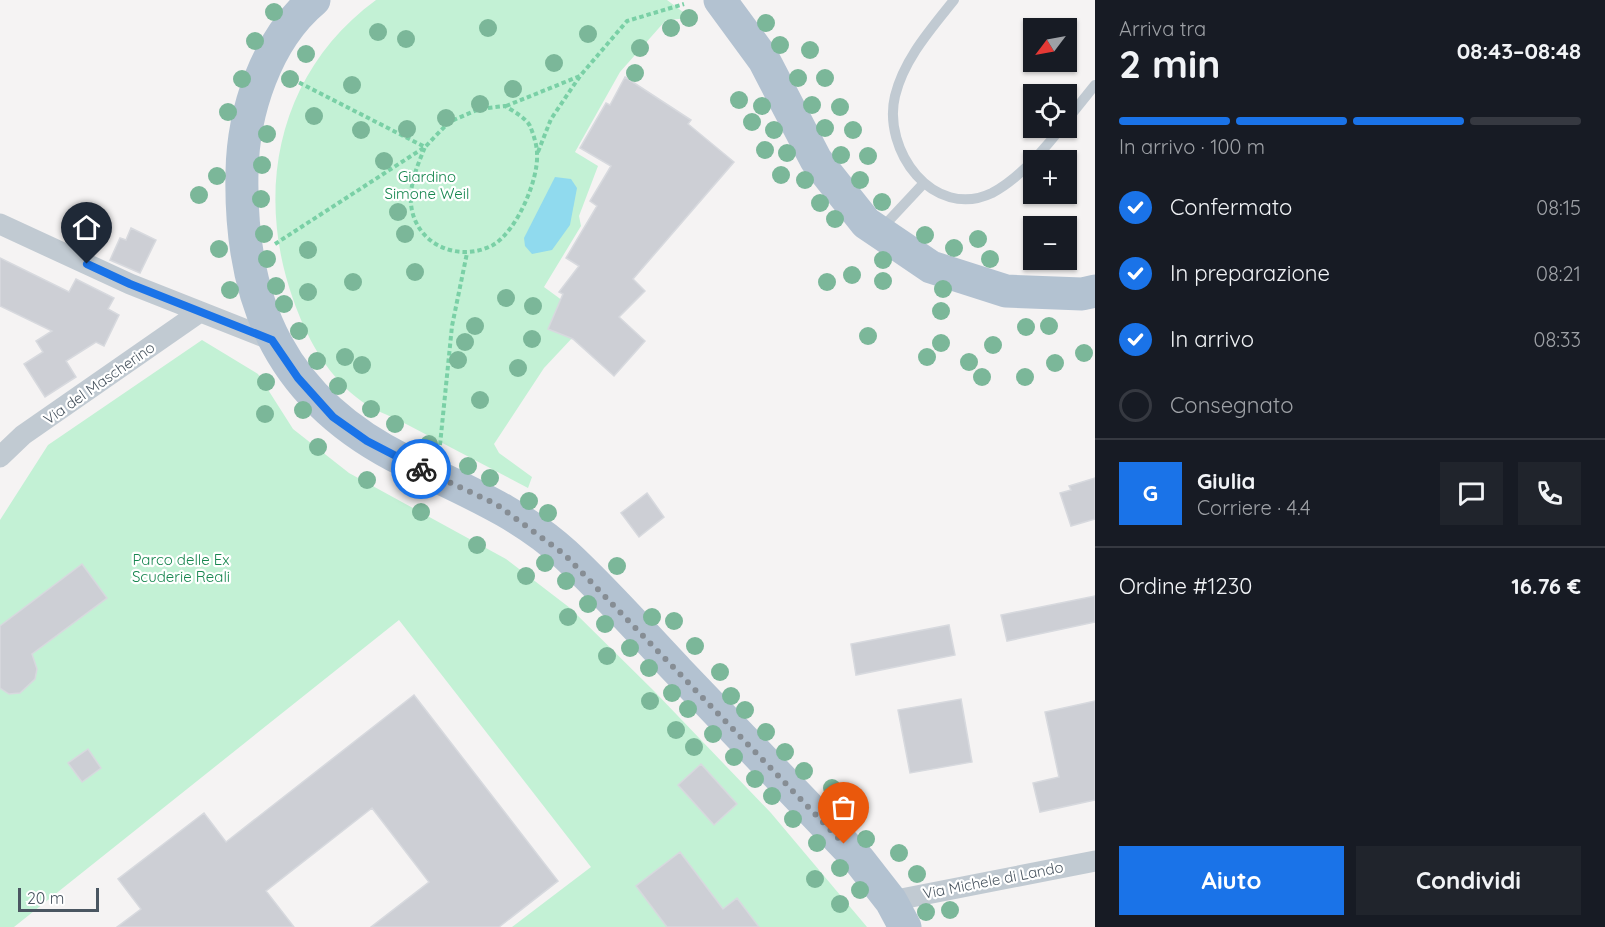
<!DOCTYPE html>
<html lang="it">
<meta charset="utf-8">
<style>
body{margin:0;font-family:Quicksand,sans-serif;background:#20242c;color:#f1f3f6;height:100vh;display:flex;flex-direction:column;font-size:22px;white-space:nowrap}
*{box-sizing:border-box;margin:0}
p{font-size:20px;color:#9ea1a6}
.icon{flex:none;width:33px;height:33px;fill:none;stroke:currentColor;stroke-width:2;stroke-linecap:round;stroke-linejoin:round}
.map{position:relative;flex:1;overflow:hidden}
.details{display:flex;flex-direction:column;background:#171b24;width:510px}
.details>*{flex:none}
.needle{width:39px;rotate:238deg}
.controls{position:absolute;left:1023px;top:18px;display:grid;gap:12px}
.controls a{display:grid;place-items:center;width:54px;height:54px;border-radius:0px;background:#171b24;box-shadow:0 2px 4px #0004;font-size:30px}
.scale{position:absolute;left:18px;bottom:15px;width:81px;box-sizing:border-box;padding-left:6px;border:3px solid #4a5661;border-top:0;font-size:16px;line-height:21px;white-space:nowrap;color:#4a5661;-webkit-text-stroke:4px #fff;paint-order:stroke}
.pin{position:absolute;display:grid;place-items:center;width:51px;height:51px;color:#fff;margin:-62px -26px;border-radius:50% 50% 50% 0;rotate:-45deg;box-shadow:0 0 6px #0007}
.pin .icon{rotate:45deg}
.courier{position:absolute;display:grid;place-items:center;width:60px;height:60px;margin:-30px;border:4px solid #1a73e8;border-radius:50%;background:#fff;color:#222;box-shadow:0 2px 8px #0007}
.head em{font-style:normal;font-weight:700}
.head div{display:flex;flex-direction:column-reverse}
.head{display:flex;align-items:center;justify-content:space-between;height:102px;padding:0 24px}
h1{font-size:39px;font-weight:700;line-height:45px}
.bar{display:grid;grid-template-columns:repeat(4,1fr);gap:9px 6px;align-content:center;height:72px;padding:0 24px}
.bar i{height:8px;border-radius:4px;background:#363941}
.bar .active{background:#1a73e8}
.bar p{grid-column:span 4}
.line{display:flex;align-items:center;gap:15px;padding:0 24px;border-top:2px solid #363941}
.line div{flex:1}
.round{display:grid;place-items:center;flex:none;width:63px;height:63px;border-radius:0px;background:#20242c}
ol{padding:0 24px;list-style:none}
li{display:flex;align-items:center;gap:18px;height:66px}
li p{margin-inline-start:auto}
li .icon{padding:6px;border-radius:50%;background:#1a73e8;color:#fff;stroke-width:4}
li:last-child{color:#9ea1a6}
li i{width:33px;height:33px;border:3px solid #363941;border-radius:50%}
.action{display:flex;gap:12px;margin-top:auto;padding:12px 24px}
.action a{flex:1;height:69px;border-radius:0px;background:#1a73e8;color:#fff;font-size:24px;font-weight:700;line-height:69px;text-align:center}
.action a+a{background:#20242c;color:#f1f3f6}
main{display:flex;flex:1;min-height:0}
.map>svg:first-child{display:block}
.green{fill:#c3f1d5}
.water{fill:#90daee}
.building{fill:#cdcfd5;stroke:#d7d9de;stroke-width:1.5}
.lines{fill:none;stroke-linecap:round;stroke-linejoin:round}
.path{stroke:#7ad0a6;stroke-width:4;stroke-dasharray:4.5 3;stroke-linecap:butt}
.lane{stroke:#c1cad2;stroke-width:10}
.street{stroke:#c1cad2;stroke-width:21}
.primary{stroke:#b3c2d1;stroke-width:33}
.tree{fill:#7bb799}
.done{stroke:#868d94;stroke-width:6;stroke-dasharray:0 10.8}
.route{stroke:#1a73e8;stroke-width:8}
.labels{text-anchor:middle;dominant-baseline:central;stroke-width:4.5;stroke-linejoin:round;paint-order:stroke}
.park-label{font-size:15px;fill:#17864f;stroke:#fff}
.street-label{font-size:15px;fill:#4a5661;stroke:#fff}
</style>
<main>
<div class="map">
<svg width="1095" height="927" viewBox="0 0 1095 927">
<rect width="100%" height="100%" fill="#f5f3f3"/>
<path class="green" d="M376 0H667L691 18 666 20 620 72 575 152 598 166 579 216 581 226 544 287 589 320 544 368 494 444 499 453 532 477 528 488C488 467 448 446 408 425 391 416 370 409 356 397 325 372 306 336 293 299 254 189 279 71 376 0Z
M202 340 258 374 293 429 349 473 506 559 570 608 654 691 771 813 867 927H512L591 867 399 620 14 927H0V520L48 445Z"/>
<path class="water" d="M555 177 571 179 577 188 570 225 552 250 532 254 525 246 524 238Z"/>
<path class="building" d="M625 77 691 120 688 124 734 162 633 279 645 291 619 317 645 341 614 376 573 339 548 329 563 294 559 292 579 266 566 258 597 206 590 201 611 166 580 148 606 103 610 105Z
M131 228 156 240 140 273 110 260 120 238 126 240Z
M0 258 69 292 76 279 114 298 108 309 119 315 104 346 96 342 66 361 76 377 45 397 24 364 43 352 36 341 52 331 0 306Z
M1095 478V519L1071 526 1060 493 1071 490 1069 486Z
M647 493 664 517 639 537 621 513Z
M82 564 107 598 32 654 37 669 35 679 20 693 9 694 0 688V626Z
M1095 596V622L1007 641 1001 615Z
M949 625 955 655 856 675 851 644Z
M414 695 558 881 499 927H371L429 882 372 808 266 891 294 927H117L141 909 118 879 204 813 226 842Z
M961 699 972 762 910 773 898 710Z
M1095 701V800L1040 812 1033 783 1059 777 1045 712Z
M88 749 101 768 82 782 68 763Z
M701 764 737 804 714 825 678 785Z
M680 852 723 909 737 898 759 927H667L636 886Z"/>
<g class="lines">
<path class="path" d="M506 106 580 76
M538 152 551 119 580 76 627 21 684 4
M275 244 425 147 449 122 479 109 505 106C513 111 526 118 530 126 533 133 537 145 537 153 539 179 517 231 493 245 459 263 415 245 411 204 409 185 418 164 425 147L298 82
M440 445 452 326 467 253"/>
<path class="lane" d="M954 0C931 29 904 59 895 96 882 150 933 221 992 193 1019 179 1043 151 1061 128
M1066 121 1095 85
M881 229 924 183"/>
<path class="street" d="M0 224 130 284 272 340
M0 457 23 435 200 312
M891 901 1095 861"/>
<path class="primary" d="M314 0C266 40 243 112 242 172 239 305 283 401 405 461 461 489 518 511 565 554 605 591 641 632 678 671 739 734 799 797 859 860L891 901 905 927
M720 0 764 60 816 160 866 223 931 267 1006 291 1082 294 1095 291"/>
</g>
<g class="tree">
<circle cx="274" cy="12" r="9"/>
<circle cx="689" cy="18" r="9"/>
<circle cx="766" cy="23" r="9"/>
<circle cx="488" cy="28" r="9"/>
<circle cx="671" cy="28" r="9"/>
<circle cx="378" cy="32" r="9"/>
<circle cx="588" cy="34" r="9"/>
<circle cx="406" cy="39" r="9"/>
<circle cx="255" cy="41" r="9"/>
<circle cx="780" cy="45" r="9"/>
<circle cx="640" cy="48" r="9"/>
<circle cx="810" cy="50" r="9"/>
<circle cx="306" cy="54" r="9"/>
<circle cx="554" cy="63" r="9"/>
<circle cx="635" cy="73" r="9"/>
<circle cx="798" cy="78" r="9"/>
<circle cx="825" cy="78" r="9"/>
<circle cx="242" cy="79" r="9"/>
<circle cx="290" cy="79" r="9"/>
<circle cx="352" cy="85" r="9"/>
<circle cx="513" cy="89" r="9"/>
<circle cx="739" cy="100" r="9"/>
<circle cx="480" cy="104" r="9"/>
<circle cx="812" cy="105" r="9"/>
<circle cx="762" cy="106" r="9"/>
<circle cx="840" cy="107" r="9"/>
<circle cx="228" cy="112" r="9"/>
<circle cx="314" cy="116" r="9"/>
<circle cx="446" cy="118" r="9"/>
<circle cx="752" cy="122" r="9"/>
<circle cx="825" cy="128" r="9"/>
<circle cx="407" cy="129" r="9"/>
<circle cx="361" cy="130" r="9"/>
<circle cx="774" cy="130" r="9"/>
<circle cx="853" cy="130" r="9"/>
<circle cx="267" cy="134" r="9"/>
<circle cx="765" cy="150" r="9"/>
<circle cx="787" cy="153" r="9"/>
<circle cx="841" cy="155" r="9"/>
<circle cx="868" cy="156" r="9"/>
<circle cx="384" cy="161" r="9"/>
<circle cx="262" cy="165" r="9"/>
<circle cx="781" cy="175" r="9"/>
<circle cx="217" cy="176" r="9"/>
<circle cx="805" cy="180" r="9"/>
<circle cx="860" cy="180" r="9"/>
<circle cx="199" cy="195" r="9"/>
<circle cx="261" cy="199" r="9"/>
<circle cx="882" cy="202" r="9"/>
<circle cx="820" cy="203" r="9"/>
<circle cx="398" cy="212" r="9"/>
<circle cx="835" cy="219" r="9"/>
<circle cx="264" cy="234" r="9"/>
<circle cx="405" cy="234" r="9"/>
<circle cx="925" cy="235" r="9"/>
<circle cx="978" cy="239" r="9"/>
<circle cx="954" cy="248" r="9"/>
<circle cx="219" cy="249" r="9"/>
<circle cx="308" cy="250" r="9"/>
<circle cx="267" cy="259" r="9"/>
<circle cx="990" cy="259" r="9"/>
<circle cx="883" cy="260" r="9"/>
<circle cx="415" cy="272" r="9"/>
<circle cx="852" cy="275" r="9"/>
<circle cx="883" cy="281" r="9"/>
<circle cx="353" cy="282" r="9"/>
<circle cx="827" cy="282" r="9"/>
<circle cx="276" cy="286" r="9"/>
<circle cx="943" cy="289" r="9"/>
<circle cx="230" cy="290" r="9"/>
<circle cx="308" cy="292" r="9"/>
<circle cx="506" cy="298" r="9"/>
<circle cx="284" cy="304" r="9"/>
<circle cx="533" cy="306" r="9"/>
<circle cx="941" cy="311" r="9"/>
<circle cx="475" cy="326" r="9"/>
<circle cx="1049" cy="326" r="9"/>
<circle cx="1026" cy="327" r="9"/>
<circle cx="299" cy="331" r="9"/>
<circle cx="868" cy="336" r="9"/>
<circle cx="532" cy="339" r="9"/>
<circle cx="465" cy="342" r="9"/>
<circle cx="941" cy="343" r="9"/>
<circle cx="993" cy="345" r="9"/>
<circle cx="1084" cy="353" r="9"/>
<circle cx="345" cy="357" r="9"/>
<circle cx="927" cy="357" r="9"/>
<circle cx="458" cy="360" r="9"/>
<circle cx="317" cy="361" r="9"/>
<circle cx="969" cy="362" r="9"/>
<circle cx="1055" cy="363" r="9"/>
<circle cx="362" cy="365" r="9"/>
<circle cx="518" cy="368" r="9"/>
<circle cx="982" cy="377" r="9"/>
<circle cx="1025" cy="377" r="9"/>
<circle cx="266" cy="382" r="9"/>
<circle cx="338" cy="386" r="9"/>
<circle cx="480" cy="400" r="9"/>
<circle cx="371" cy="409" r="9"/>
<circle cx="303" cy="410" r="9"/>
<circle cx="265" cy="414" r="9"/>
<circle cx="395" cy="424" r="9"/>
<circle cx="429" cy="444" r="9"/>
<circle cx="318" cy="447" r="9"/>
<circle cx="468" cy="466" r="9"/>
<circle cx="490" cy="478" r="9"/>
<circle cx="367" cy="480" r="9"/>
<circle cx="529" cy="501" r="9"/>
<circle cx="421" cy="512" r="9"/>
<circle cx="548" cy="513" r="9"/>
<circle cx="477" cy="545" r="9"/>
<circle cx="545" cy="563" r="9"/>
<circle cx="617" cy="566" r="9"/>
<circle cx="526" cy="576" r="9"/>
<circle cx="566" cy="581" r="9"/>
<circle cx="588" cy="604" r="9"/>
<circle cx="568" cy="617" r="9"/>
<circle cx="652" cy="617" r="9"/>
<circle cx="674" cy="621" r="9"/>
<circle cx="605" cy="624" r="9"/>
<circle cx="695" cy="646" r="9"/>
<circle cx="630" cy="648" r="9"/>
<circle cx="607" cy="656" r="9"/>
<circle cx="649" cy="668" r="9"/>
<circle cx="720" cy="672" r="9"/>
<circle cx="672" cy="693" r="9"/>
<circle cx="731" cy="696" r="9"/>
<circle cx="650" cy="701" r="9"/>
<circle cx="688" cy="709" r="9"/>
<circle cx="745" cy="710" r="9"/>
<circle cx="676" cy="730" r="9"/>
<circle cx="766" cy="732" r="9"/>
<circle cx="713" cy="734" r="9"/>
<circle cx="694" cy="747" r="9"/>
<circle cx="785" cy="752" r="9"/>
<circle cx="734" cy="757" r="9"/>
<circle cx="804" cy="771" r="9"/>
<circle cx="755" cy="779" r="9"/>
<circle cx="832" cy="788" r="9"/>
<circle cx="772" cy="796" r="9"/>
<circle cx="843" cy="813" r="9"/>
<circle cx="793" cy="819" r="9"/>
<circle cx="866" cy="839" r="9"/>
<circle cx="817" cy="843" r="9"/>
<circle cx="899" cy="853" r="9"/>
<circle cx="840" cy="868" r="9"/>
<circle cx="917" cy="874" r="9"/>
<circle cx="815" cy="879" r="9"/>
<circle cx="860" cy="890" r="9"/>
<circle cx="840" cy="904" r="9"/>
<circle cx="950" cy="910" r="9"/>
<circle cx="926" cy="912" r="9"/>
</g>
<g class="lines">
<path class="done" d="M421 469 496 504 564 554 844 844"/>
<path class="route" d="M87 264 130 284 272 340 298 378 333 417 367 441 421 469"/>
</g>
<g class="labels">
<g class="park-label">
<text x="427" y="176">Giardino<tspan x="427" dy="17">Simone Weil</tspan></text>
<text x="181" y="559">Parco delle Ex<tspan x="181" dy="17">Scuderie Reali</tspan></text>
</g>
<g class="street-label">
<text transform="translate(99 383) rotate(-35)">Via del Mascherino</text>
<text transform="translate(993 880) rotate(-11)">Via Michele di Lando</text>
</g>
</g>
</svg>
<div class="controls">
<a><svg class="needle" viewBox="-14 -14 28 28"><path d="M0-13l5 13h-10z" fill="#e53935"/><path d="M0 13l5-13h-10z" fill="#9ea1a6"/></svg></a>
<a><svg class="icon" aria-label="locate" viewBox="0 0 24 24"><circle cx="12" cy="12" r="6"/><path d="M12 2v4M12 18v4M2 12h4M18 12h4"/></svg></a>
<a>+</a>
<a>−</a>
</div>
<div class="scale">20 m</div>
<div class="pin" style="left:844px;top:844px;background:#ea580c"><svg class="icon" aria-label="bag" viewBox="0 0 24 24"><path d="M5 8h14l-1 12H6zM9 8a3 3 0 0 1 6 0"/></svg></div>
<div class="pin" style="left:87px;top:264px;background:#1f2937"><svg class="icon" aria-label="home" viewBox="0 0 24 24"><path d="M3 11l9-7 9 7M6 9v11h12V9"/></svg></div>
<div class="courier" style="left:421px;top:469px"><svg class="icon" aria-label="bike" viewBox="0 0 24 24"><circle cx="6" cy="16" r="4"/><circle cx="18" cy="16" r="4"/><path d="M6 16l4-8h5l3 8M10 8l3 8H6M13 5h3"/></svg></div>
</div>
<section class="details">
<div class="head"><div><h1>2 min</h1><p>Arriva tra</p></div><em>08:43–08:48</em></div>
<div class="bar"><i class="active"></i><i class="active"></i><i class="active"></i><i></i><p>In arrivo · 100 m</p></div>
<ol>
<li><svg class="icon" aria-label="check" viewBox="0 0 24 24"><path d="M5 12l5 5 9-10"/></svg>Confermato<p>08:15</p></li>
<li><svg class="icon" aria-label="check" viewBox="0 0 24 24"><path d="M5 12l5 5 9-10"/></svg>In preparazione<p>08:21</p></li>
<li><svg class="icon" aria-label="check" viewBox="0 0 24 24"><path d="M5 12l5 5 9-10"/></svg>In arrivo<p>08:33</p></li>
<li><i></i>Consegnato</li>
</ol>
<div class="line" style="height:108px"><b class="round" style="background:#1a73e8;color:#fff">G</b><div><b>Giulia</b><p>Corriere · 4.4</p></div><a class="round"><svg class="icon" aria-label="chat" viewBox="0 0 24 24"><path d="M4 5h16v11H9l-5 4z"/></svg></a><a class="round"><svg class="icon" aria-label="phone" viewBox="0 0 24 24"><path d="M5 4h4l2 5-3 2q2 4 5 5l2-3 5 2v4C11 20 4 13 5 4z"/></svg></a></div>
<div class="line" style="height:78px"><div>Ordine #1230</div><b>16.76 €</b></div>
<div class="action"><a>Aiuto</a><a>Condividi</a></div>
</section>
</main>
